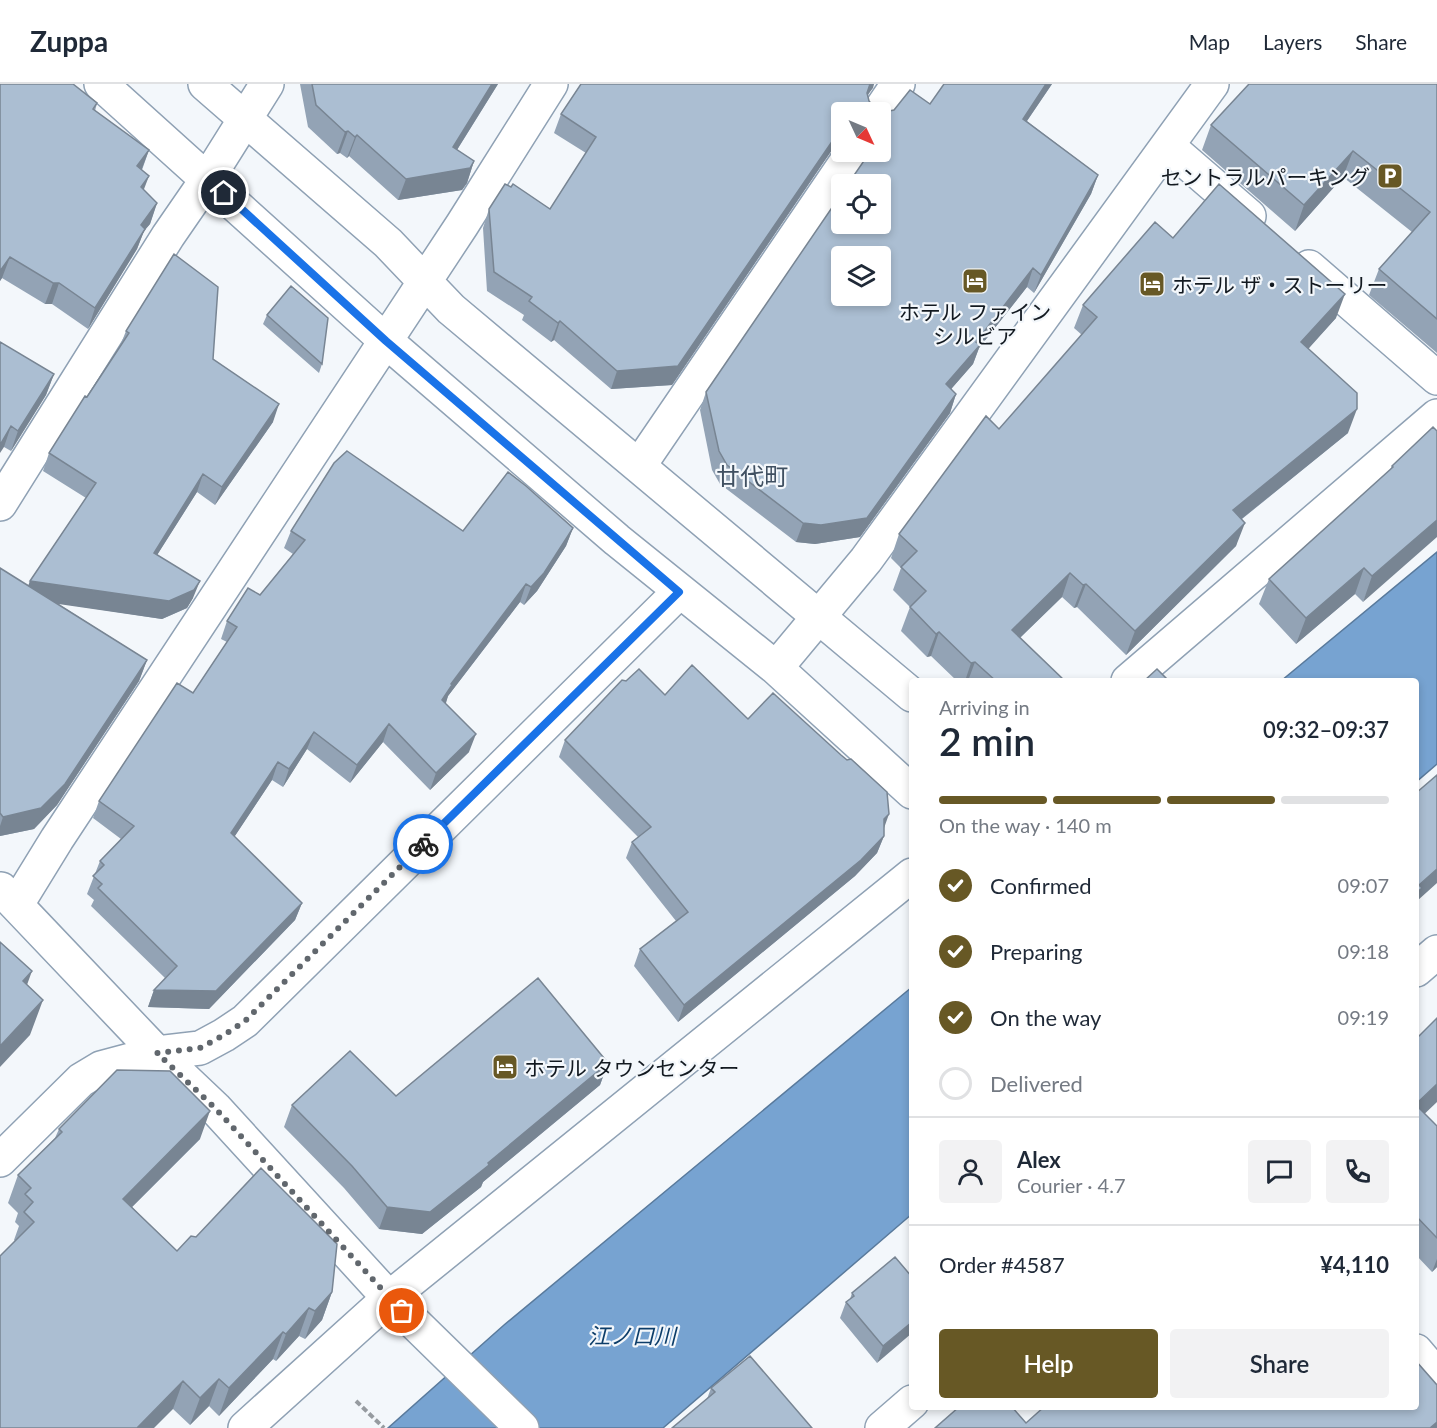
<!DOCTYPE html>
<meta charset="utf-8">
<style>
body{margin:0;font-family:Lato,"Noto Sans JP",sans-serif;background:#f2f2f3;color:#1f2937;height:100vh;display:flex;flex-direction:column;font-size:22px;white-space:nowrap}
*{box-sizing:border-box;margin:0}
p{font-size:20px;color:#747a83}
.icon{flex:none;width:33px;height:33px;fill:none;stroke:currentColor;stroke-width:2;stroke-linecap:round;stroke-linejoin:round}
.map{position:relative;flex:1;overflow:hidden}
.details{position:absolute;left:909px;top:594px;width:510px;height:732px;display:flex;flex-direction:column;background:#fff;border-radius:6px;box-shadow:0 3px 9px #0003}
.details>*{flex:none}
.needle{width:39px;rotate:134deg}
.tools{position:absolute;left:831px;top:18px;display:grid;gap:12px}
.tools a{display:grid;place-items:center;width:60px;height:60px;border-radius:6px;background:#fff;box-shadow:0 3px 9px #0003;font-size:30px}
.pin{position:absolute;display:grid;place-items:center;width:51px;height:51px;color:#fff;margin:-26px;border:3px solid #fff;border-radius:50%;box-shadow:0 2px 6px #0007}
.courier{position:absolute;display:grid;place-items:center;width:60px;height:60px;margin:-30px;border:4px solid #1a73e8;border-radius:50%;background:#fff;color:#222;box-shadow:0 2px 8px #0007}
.head em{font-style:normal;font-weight:600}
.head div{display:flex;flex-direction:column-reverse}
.head{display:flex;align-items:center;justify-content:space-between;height:102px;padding:0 30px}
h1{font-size:39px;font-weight:600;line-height:45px}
.bar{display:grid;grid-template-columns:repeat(4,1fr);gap:9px 6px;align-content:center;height:72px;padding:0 30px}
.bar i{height:8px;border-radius:4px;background:#e0e1e3}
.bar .on{background:#675825}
.bar p{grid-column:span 4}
.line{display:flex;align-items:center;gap:15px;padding:0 30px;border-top:2px solid #e0e1e3}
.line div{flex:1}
.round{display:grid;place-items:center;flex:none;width:63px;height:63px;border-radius:6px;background:#f2f2f3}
ol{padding:0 30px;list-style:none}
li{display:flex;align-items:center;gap:18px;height:66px}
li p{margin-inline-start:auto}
li .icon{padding:6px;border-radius:50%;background:#675825;color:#fff;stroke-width:4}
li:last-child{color:#747a83}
li i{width:33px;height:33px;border:3px solid #e0e1e3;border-radius:50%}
.button{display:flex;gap:12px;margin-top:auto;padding:12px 30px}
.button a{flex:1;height:69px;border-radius:6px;background:#675825;color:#fff;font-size:24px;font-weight:600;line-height:69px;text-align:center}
.button a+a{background:#f2f2f3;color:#1f2937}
header{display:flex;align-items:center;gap:36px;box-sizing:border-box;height:84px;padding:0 30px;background:#fff;border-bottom:2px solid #e0e1e3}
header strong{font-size:28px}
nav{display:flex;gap:33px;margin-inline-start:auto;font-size:21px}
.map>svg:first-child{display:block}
.water{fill:#77a3d1;stroke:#597a9c;stroke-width:1.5}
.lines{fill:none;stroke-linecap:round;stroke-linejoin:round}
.minor-casing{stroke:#8fa1b4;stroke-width:36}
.path{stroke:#969ba0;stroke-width:4;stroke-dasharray:6 3;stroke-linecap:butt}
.minor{stroke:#fff;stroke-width:33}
.wall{fill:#93a3b5}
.shaded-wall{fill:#788593}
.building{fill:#abbed2;stroke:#788593;stroke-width:1.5;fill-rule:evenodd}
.done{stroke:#61676d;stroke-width:6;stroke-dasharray:0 10.8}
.route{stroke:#1a73e8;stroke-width:8}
.labels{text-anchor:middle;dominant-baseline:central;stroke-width:4.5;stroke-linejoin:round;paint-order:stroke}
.poi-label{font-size:21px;fill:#121920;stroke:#f3f7fb;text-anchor:start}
.water-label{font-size:22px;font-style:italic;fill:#0c3d69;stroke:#f3f7fb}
.quarter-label{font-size:24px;fill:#405061;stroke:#f3f7fb}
</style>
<header>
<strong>Zuppa</strong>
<nav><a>Map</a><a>Layers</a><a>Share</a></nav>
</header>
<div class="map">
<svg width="1437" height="1344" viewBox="0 0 1437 1344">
<rect width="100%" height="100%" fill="#f3f7fb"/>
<path class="water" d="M1437 468V680L1416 698V597H1281Z
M912 903V1130L663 1344H388L504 1241Z"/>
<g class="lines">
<g class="minor-casing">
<path id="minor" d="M101 0 386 257 617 456 776 584 912 708
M205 0 388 159 451 225 912 611
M879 28 898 0
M1168 62 1249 132
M1309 183 1437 294
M639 382 853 68
M0 420 168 152 208 94 267 0
M776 584 866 476 1212 0
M1128 597 1437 332
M1 805 157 969 215 1024 389 1214 522 1344
M17 820 57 755 462 141 551 0
M1416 886 1437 868
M0 1076 81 996 101 984 157 969 200 964 224 951 245 937 679 508
M1416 1267 1437 1292
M245 1344 389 1214 912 791
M882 1344 912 1318"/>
</g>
<path class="path" d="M356 1317 384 1344"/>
<use href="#minor" class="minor"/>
</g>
<path class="wall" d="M0 0 97 19 95 27 149 66 142 86 144 106 157 119 150 140 144 147 137 165 88 245 52 220H45L2 194 0 197Z
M300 0H498L457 66 474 77 467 99 462 106 398 116 349 72 347 74 340 69 337 70 308 43Z
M581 0H874L868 11 869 17 875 24 884 28 1052 0 1027 37 1098 91 1091 110 1034 209 1027 203 979 264 973 280 951 305 956 310 950 329 860 453 815 460 796 458 720 400 712 386 700 326 706 308 880 68V28H842V54L838 57 672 301 611 305 554 256 551 258 522 236 524 231 487 207 483 144 489 125H550L586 69 554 49 561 30Z
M1437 0V269L1369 211 1379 185 1412 148 1343 93 1295 147 1202 66 1211 41Z
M1173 154 1336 234 1308 264 1348 349 1242 435 1236 462 1126 571 1077 523 1074 524 1062 513 1020 554 1065 597H957L931 572 927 573 901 547 910 523 893 506 901 484 891 474 899 450 999 345 1082 251 1074 244 1083 221Z
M267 231 322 280 319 289 263 240Z
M126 247 213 275 273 338 215 421 197 408 157 471 193 514 187 524 162 535 57 519 147 576 139 597 57 721 34 745 0 752V484L28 502 30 497 86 414 43 387 49 369 120 262Z
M0 258 54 290 46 311 11 367 4 363Z
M1437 347 1363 518 1355 510 1296 560 1259 520 1269 495 1390 386 1392 382Z
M573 444 566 462 537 507 524 521 520 518 448 612 445 620 469 668 430 706 383 658 350 699 307 665 283 703 272 696 234 753 302 819 295 836 209 925 148 923 154 906 165 894 91 822 94 816 87 810 100 777 121 755 93 734 99 717 193 609 227 558 221 555 227 537 260 511 293 470 284 464 291 447H463Z
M665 611 748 635 884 744V752L877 769 855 792 678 938 634 882 640 865 676 837 626 774 632 758 638 753 559 673 565 656Z
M1416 955 1425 1030 1437 1042V1183L1432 1188 1416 1171Z
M608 979 600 1001 483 1098 481 1103 422 1150 379 1145 344 1104 284 1043 292 1021 396 1012Z
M59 1045 200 1055 132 1123 177 1167 332 1208 322 1236 305 1255 299 1252 276 1277 273 1275 219 1332 209 1322 190 1341 173 1325 14 1156 19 1142 15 1138 18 1129 8 1119 18 1091 55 1054Z
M912 1193 877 1279 840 1234 846 1218 850 1215 852 1209Z
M711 1304 812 1344 707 1315Z"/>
<path class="shaded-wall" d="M492 0H498L445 85 453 63Z
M870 0H874L873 4 863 17Z
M1046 0H1052L1016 53 1023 35Z
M842 43V54L838 57 672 301 611 305 617 287Z
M348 47 340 69 337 70 345 48Z
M357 51 349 72 347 74 355 53Z
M149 66 141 87 137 82Z
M1353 67 1343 93 1295 147 1304 121Z
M474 77 467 99 462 106 398 116 406 95Z
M1098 91 1091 110 1034 209 1041 191Z
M149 92 141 113V103Z
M157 119 150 140 144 147 137 165 88 245 95 224 141 141Z
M10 173 2 194 0 197V187Z
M1033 184 1027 203 979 264 973 280 939 319 946 300 976 258Z
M53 199H59L52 220H45Z
M1345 210 1336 234 1293 282 1301 258Z
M560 237 554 256 551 258 558 239Z
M54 290 46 311 11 367 18 347Z
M956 310 950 329 860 453 815 460 796 458 803 439Z
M279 320 273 338 215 421 222 403Z
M1357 325 1348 349 1224 449 1233 426Z
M11 342 4 363 0 369V361Z
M203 390 197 408 147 487 154 469Z
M1437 436V453L1363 518 1372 492Z
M1245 439 1236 462 1126 571 1135 547Z
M573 444 566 462 537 507 524 521 531 503Z
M1364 484 1355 510 1296 560 1306 534Z
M1070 489 1062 513 1003 570 1012 546Z
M30 497H200L193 514 187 524 162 535 24 515Z
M526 500 520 518 448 612 446 619 435 634 442 616 451 600Z
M1086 500 1077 523 1074 524 1083 501Z
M939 548 931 572 927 573 936 550Z
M147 576 139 597 57 721 34 745 0 752V742L3 733Z
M975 578 968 597H965L971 579Z
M389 640 383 658 350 699 357 681Z
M314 648 307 665 283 703 289 685Z
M476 650 469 668 430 706 436 689Z
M278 678 272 696 225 767 231 749Z
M889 730 883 747 884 735Z
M884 752 877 769 855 792 678 938 684 921Z
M1437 785V799L1417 817 1416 819V809L1419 801Z
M302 819 295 836 209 925 148 923 154 906Z
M32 887 19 923 23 897Z
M43 916 30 951 0 983V962Z
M608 979 600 1001 483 1098 481 1103 422 1150 379 1145 387 1123 488 1079Z
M1437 1000V1018L1416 1038V1020Z
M210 1027 200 1055 113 1142 123 1115Z
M1437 1175V1183L1432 1188Z
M332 1208 322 1236 305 1255 315 1227Z
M309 1224 299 1252 276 1277 286 1250Z
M912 1238V1249L877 1279 883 1262Z
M283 1248 273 1275 219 1332 229 1304Z
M219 1295 209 1322 190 1341 200 1314Z
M183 1297 173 1325 154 1344H137Z
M1437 1338V1344H1430Z"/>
<path class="building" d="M0 0H73L97 19 93 25 149 66 137 82 149 92 141 103 157 119 141 141 145 145 95 224 59 199H53L10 173 0 187Z
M312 0H492L453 63 474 77 470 84 406 95 357 51 355 53 348 47 345 48 316 21Z
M581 0H870L867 9 869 17 875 24 884 28 894 26 910 6 930 20 944 0H1046L1023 35 1098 91 1041 191 1033 184 976 258 980 261 946 300 956 310 867 434 821 441 803 439 727 381 719 367 706 308 842 109V140H880V100H848L870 68H880V28H842V43L678 282 617 287 560 237 558 239 529 217 532 213 494 188 489 125 505 100 511 103 513 100 550 125 596 53 561 30ZM842 172H880V212H842Z
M1249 0H1437V235L1379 185 1430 128 1353 67 1304 121 1211 41Z
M1219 100 1345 210 1301 258 1357 309V325L1233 426 1245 439 1135 547 1086 500 1083 501 1070 489 1012 546 1065 597H996L975 578 971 579 939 548 936 550 910 523 926 507 901 483 917 467 899 450 986 332 999 345 1097 233 1083 221 1155 138 1173 154Z
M174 170 218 203 213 275 279 320 222 403 203 390 154 469 200 497 194 506 169 517 30 497 96 399 49 369 85 312 87 313 129 249 126 247Z
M291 202 328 234 322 280 267 231Z
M0 258 54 290 18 347 11 342 0 361Z
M1433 343 1437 347V436L1372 492 1364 484 1306 534 1269 495 1393 383 1392 382Z
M347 367 463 447 508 388 526 402 573 444 544 489 531 503 526 500 451 600 452 601 442 616 476 650 436 689 389 640 357 681 314 648 289 685 278 678 231 749 302 819 216 907 154 906 177 882 98 804 102 800 93 792 104 781 100 777 134 742 99 717 177 599 193 609 237 543 227 537 248 504 260 511 305 456 291 447 334 379Z
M0 484 147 576 65 700 41 724 3 733 0 729Z
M692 581 748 635 773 609 841 671 847 676 851 675 887 708 889 730 884 735V752L861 776 684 921 640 865 688 828 632 758 651 743 565 656 622 596 626 597 639 585 665 611Z
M1157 585 1169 597H1144Z
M1437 691V785L1419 801 1422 804 1416 809V709Z
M0 858 32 887 23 897 43 916 0 962Z
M538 894 608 979 488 1079 489 1081 430 1128 387 1123 352 1082 292 1021 350 967 396 1012Z
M1437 934V1000L1416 1020V955Z
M117 986 170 987 210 1027 123 1115 177 1167 191 1152 196 1153 261 1084 337 1160 332 1208 315 1227 309 1224 286 1250 283 1248 229 1304 219 1295 200 1314 183 1297 137 1344H0V1172L34 1138 24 1128 33 1118 25 1110 31 1104 18 1091 62 1048 59 1045Z
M1416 1021 1437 1042V1154L1416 1132Z
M895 1173 912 1193V1238L883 1262 846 1218 854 1212 852 1209Z
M750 1272 812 1344H672L715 1308 711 1304Z
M1416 1277 1437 1301V1338L1430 1344H935L959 1323H1012L1026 1339 1044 1323H1416Z"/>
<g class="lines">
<path class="done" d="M402 1227 215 1024 157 969 200 964 224 951 245 937 423 760"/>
<path class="route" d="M224 109 386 257 679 508 423 760"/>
</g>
<defs>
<g id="parking-square" transform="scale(1.35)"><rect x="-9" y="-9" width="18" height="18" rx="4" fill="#675825" stroke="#f3f7fb"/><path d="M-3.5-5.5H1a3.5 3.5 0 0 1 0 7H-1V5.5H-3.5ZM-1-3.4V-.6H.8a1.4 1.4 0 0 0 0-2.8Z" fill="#fff"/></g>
<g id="hotel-square" transform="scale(1.35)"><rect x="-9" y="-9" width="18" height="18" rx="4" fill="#675825" stroke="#f3f7fb"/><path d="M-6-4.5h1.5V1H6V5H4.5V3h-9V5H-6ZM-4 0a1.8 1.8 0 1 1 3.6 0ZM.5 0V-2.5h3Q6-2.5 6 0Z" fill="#fff"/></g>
</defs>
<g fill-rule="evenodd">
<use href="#parking-square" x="1390" y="92"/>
<use href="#hotel-square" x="975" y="197"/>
<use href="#hotel-square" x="1152" y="200"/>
<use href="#hotel-square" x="505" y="983"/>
</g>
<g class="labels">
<g class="poi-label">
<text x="1370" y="92" text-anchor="end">セントラルパーキング</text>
<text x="1172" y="200">ホテル ザ・ストーリー</text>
<text x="975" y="227" text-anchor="middle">ホテル ファイン<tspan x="975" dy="24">シルビア</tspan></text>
<text x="524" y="983">ホテル タウンセンター</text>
</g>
<g class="water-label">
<text x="632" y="1251">江ノ口川</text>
</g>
<g class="quarter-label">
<text x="752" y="391">廿代町</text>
</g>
</g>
</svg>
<div class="tools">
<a><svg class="needle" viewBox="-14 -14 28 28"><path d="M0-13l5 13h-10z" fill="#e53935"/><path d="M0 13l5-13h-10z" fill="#747a83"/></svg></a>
<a><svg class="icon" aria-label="locate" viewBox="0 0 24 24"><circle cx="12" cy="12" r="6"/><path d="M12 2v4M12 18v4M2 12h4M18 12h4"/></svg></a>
<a><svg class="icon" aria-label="layers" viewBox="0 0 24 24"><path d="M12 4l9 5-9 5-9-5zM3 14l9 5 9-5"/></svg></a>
</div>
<div class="pin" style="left:402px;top:1227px;background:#ea580c"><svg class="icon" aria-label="bag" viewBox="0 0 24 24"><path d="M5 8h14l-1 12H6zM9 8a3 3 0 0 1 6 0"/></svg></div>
<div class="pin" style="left:224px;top:109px;background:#1f2937"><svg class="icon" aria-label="home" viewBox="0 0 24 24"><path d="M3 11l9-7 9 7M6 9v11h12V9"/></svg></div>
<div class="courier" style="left:423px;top:760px"><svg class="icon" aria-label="bike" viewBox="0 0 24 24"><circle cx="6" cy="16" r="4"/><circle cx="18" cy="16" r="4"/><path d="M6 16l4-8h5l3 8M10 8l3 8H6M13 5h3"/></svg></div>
<section class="details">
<div class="head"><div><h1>2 min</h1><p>Arriving in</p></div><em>09:32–09:37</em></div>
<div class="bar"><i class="on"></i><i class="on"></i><i class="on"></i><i></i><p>On the way · 140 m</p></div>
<ol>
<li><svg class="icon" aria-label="check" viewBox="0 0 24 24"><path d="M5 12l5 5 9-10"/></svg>Confirmed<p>09:07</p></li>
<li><svg class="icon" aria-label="check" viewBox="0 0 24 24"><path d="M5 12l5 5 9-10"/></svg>Preparing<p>09:18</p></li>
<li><svg class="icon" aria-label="check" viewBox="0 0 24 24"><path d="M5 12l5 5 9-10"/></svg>On the way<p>09:19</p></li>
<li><i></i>Delivered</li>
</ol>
<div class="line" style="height:108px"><a class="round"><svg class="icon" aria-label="person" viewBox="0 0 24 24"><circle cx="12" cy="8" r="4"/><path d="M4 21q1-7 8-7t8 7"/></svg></a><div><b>Alex</b><p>Courier · 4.7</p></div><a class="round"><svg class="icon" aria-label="chat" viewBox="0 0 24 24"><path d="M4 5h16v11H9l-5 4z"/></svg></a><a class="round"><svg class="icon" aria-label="phone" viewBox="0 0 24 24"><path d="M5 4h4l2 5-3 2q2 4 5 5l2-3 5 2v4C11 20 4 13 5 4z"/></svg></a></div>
<div class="line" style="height:78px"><div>Order #4587</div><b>¥4,110</b></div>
<div class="button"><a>Help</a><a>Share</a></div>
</section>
</div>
